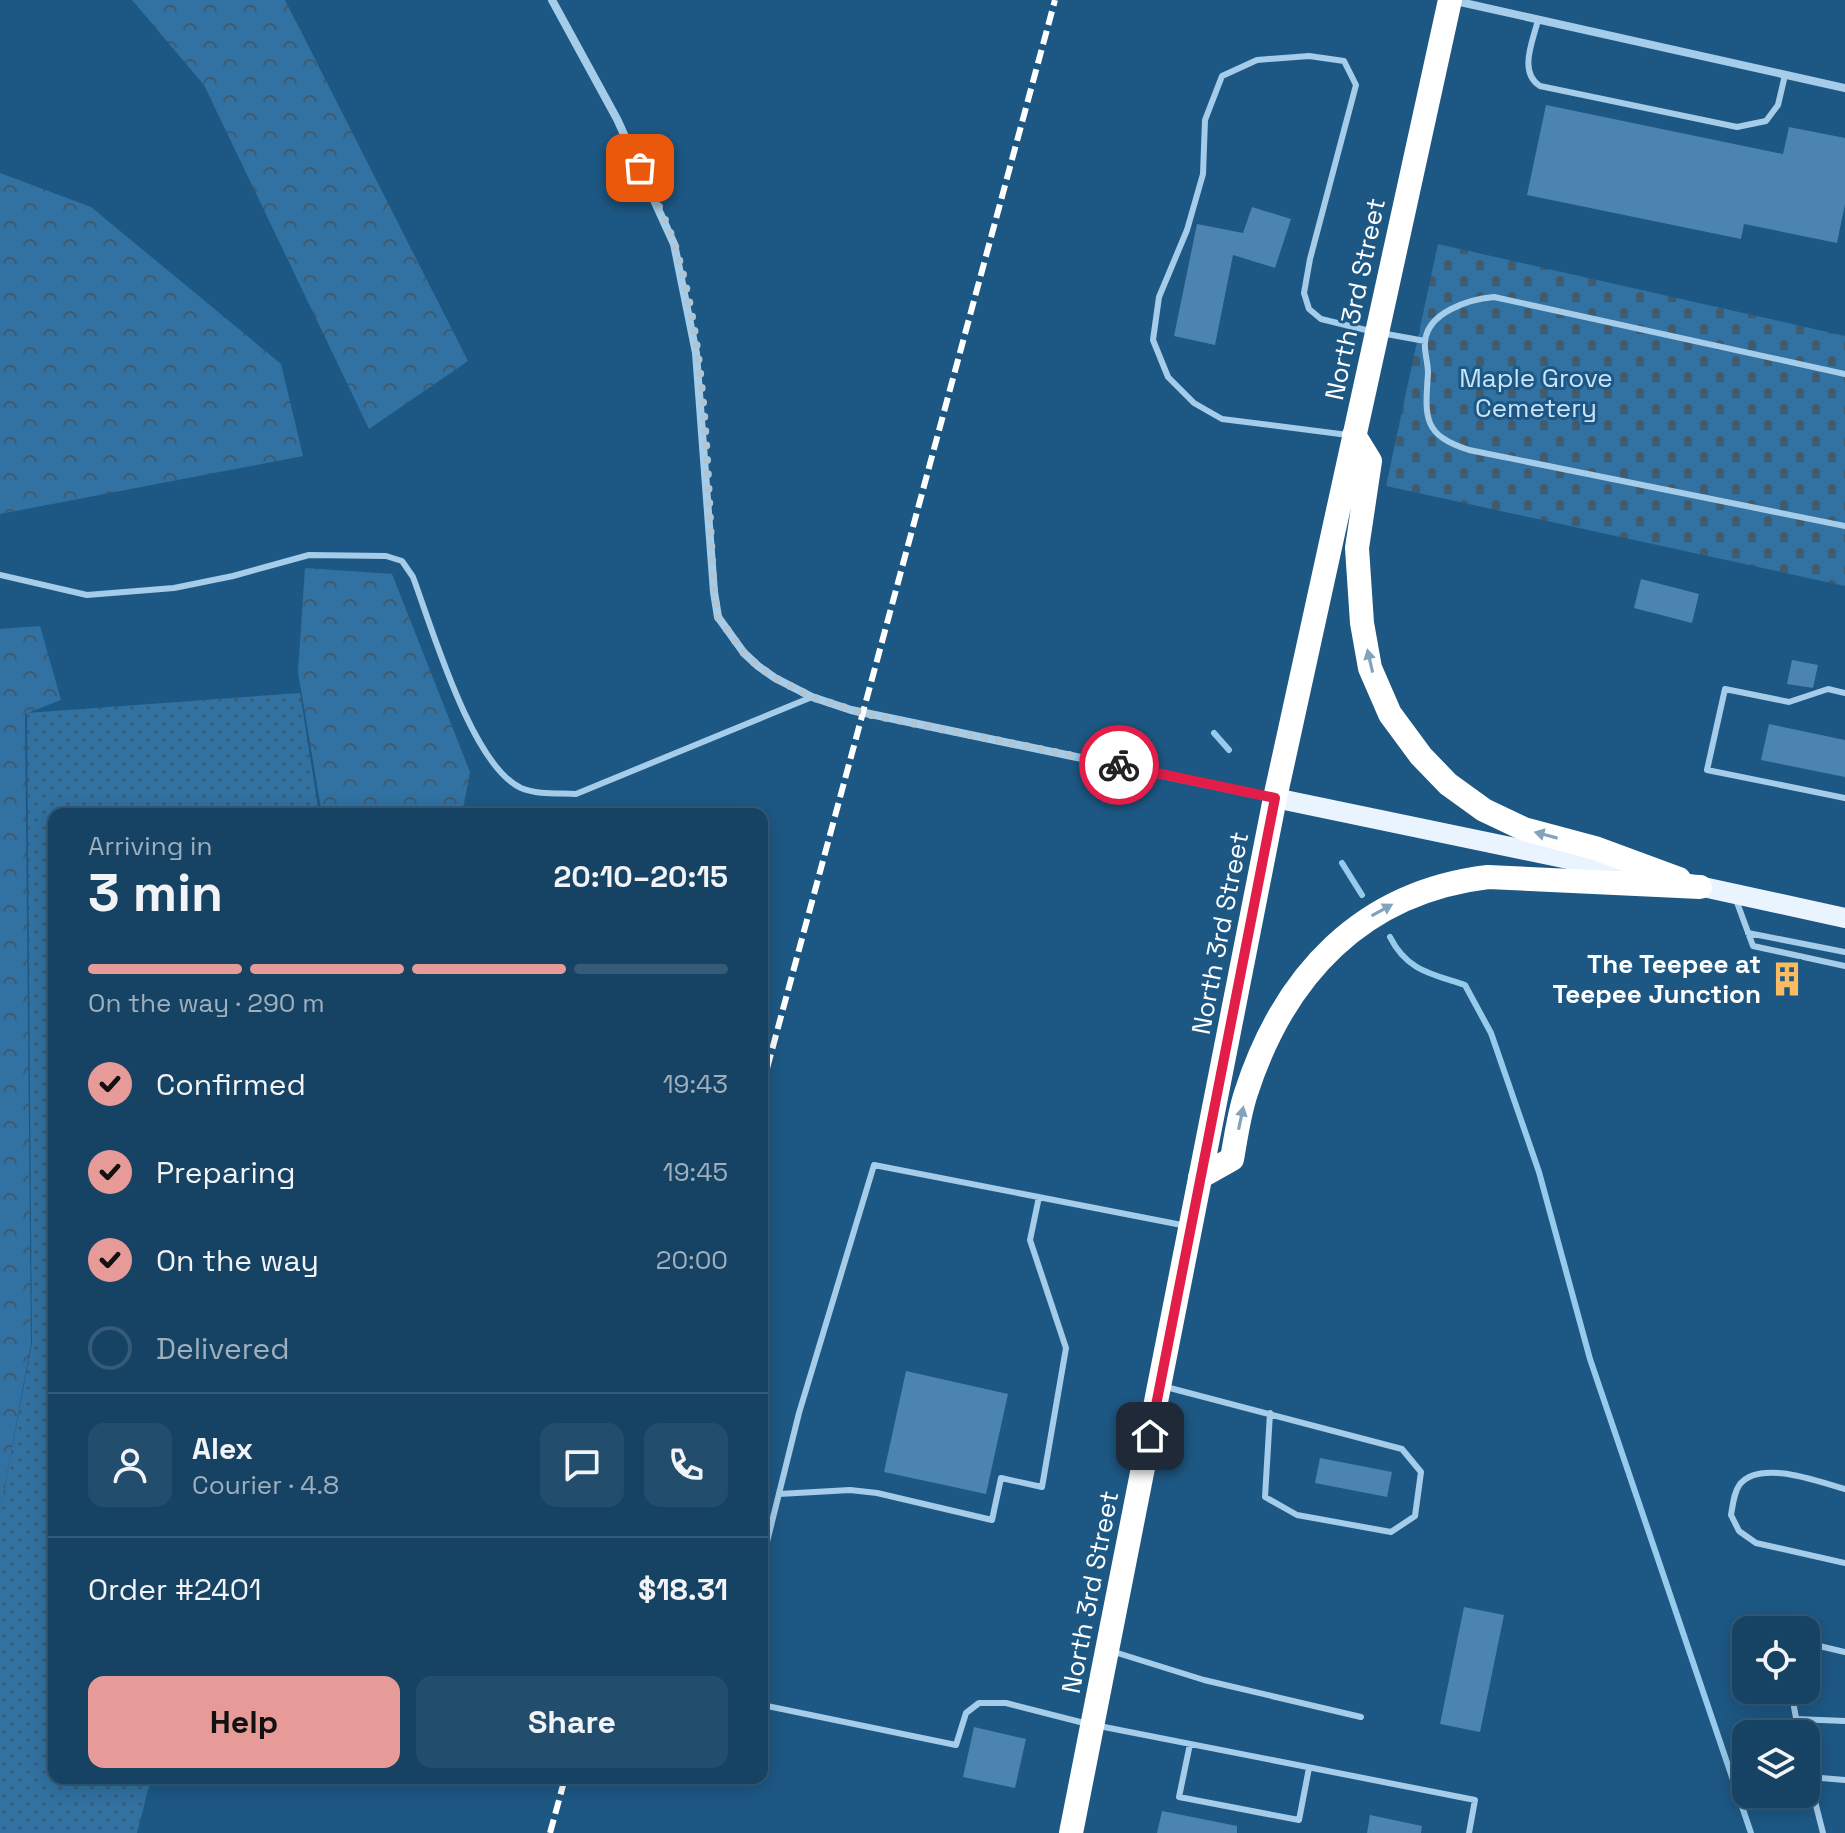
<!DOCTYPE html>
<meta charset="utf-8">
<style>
body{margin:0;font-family:"Space Grotesk",sans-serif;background:#234d6c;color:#f1f3f6;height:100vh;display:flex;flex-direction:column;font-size:30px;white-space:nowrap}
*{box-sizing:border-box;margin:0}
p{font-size:26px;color:#9eb0be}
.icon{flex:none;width:44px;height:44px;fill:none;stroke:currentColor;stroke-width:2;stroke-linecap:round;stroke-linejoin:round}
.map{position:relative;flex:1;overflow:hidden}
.panel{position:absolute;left:48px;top:808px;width:720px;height:976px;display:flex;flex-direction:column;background:#164263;border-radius:16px;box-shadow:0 4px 20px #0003,0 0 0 2px #355b78}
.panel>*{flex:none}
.buttons{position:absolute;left:1732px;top:1616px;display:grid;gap:16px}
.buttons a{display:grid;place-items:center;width:88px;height:88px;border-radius:16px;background:#164263;box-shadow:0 4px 20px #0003,0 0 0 2px #355b78;font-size:40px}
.pin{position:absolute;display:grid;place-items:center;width:68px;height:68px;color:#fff;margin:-34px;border-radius:16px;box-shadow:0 4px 12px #0006}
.courier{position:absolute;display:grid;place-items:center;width:80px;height:80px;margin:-40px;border:6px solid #e11d48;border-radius:50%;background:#fff;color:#222;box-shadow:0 2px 10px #0007}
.summary em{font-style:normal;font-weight:700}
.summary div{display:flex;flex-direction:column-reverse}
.summary{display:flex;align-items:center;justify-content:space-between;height:136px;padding:0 40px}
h1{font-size:52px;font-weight:700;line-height:60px}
.bar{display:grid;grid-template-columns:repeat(4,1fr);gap:12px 8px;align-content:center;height:96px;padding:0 40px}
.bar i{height:10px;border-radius:6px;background:#355b78}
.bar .selected{background:#e69b98}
.bar p{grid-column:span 4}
.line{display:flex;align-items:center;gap:20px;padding:0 40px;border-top:2px solid #355b78}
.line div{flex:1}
.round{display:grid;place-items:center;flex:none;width:84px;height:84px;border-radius:16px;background:#234d6c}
ol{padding:0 40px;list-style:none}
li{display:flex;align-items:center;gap:24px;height:88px}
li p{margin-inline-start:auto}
li .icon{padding:8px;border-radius:50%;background:#e69b98;color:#111;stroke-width:4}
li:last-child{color:#9eb0be}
li i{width:44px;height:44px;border:4px solid #355b78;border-radius:50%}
.button{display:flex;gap:16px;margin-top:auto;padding:16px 40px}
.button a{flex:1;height:92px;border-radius:16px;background:#e69b98;color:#111;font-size:32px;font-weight:700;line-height:92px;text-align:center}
.button a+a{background:#234d6c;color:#f1f3f6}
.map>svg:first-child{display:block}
.forest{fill:url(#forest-crowns)}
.cemetery{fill:url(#cemetery-stones)}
.park{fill:url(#park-dots)}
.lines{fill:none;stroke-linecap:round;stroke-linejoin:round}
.stream{stroke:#98caec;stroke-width:6}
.building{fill:#4a84af}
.lane{stroke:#a5cdea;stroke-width:6}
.street{stroke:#a5cdea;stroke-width:8}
.primary{stroke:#e9f4fe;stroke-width:20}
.highway{stroke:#fff;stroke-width:24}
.rail{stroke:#fff;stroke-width:6;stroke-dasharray:14 6;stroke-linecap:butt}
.oneway{fill:#83a3bb}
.done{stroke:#b0c5d4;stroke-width:8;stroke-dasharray:0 14.4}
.route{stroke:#e11d48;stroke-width:10}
.labels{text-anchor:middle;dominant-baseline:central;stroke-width:6;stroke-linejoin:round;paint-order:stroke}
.street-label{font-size:26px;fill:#fff;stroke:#1d5884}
.park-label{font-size:26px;fill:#c9e4f8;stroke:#1d5884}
.poi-label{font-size:26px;font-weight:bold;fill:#fff;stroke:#1d5884;text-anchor:end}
</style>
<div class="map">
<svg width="1845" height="1833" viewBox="0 0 1845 1833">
<defs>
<pattern id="forest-crowns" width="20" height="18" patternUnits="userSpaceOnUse" patternTransform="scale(2)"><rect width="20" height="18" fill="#3172a2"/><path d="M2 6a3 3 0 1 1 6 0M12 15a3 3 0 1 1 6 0" fill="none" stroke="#415b6e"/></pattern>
<pattern id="cemetery-stones" width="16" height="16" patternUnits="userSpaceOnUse" patternTransform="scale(2)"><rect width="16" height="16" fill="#3172a2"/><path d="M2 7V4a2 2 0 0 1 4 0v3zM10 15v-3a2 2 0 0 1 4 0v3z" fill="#415b6e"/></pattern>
<pattern id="park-dots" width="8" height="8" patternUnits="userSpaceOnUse" patternTransform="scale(2)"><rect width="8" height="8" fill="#3172a2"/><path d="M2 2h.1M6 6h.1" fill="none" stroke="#415b6e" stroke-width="1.8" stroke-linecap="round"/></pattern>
</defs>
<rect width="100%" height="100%" fill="#1d5884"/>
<path class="forest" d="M132 0H285L468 361 369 429 204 85Z
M0 173 91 207 281 364 303 456 0 514Z
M305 568 392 574 470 772 462 814H322L298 672Z
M40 626 61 700 25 714 31 1344 0 1512V629Z"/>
<path class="cemetery" d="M1438 244 1845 336V586L1386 486Z"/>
<path class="park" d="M300 693 319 814H54V1778H151L137 1833H0V1512L32 1343 27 713Z"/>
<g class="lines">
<path class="stream" d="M1214 733 1229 750
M1342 863 1362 895
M1390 937C1407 971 1432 974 1465 985L1491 1033 1539 1172 1590 1359 1751 1833"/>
</g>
<path class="building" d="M1546 105 1783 154 1789 127 1845 138V204L1837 243 1744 224 1741 239 1527 195Z
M1252 207 1291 219 1275 268 1233 255 1215 345 1174 336 1197 224 1243 233Z
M1641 579 1699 594 1692 623 1634 608Z
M1792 660 1818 665 1813 688 1787 684Z
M1769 724 1845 740V777L1761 760Z
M1773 980a14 14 0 1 1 28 0a14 14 0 1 1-28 0Z
M906 1371 1008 1394 986 1494 884 1472Z
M1320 1458 1392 1472 1387 1497 1315 1483Z
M1464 1607 1504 1615 1480 1732 1440 1724Z
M974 1727 1026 1739 1015 1788 963 1777Z
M1162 1811 1237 1826V1833H1157Z
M1370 1815 1422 1826 1421 1833H1367Z"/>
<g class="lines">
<path class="lane" d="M1538 20C1533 41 1518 72 1540 86L1737 127 1766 121 1778 105 1785 75
M1381 333 1425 341
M1845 374 1494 297C1470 299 1427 312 1425 342 1424 352 1428 362 1428 373 1425 417 1422 435 1469 450L1845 526
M1348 435 1222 419 1194 403 1168 377 1153 340 1159 297 1187 230 1203 174 1205 120 1222 76 1257 60 1309 56 1344 61 1356 85 1310 259 1304 293 1309 309 1321 319 1370 331
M0 575 87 595 174 588 233 576 309 555 386 556 402 561 413 577C432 628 472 766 521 788 538 795 558 793 576 794L812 697
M1845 693 1828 689 1789 702 1725 689 1707 770 1845 798
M1735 897 1753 946 1845 966
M1748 933 1845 952
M1166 1387 1402 1449 1421 1472 1415 1516 1391 1532 1297 1515 1265 1497 1270 1413
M1845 1489C1819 1482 1761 1459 1740 1484 1734 1492 1733 1504 1731 1515L1739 1531 1756 1543 1845 1563
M779 1494 850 1490 877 1493 992 1520 1001 1478 1042 1487 1066 1348 1030 1240 1039 1197
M762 1562 799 1413 874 1165 1187 1226
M1111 1651 1204 1680 1361 1717
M1806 1658 1815 1645 1845 1652
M1794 1690V1707L1799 1734
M762 1705 956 1745 966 1713 979 1703H1006L1088 1724
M1796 1719 1845 1721
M1099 1726 1475 1800 1469 1833
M1190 1744 1179 1797 1299 1820 1309 1768
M1806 1766 1823 1833
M1809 1777 1845 1780"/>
<path class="street" d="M552 0 617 119 674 244 696 353 714 592 718 617 744 653 758 666 775 678 812 697 851 710 1273 798
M1451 0 1845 88"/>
<path class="primary" d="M1275 798 1645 875
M1685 883 1845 918"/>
<path class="highway" d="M1354 435 1370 461 1357 548 1362 623 1370 668 1390 714 1421 756 1448 784 1484 810 1524 829 1595 848 1679 879
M1200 1177 1232 1159C1236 1137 1239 1114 1246 1093 1284 975 1362 892 1488 877L1700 887
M1071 1833 1275 798 1450 0"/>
<path class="rail" d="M762 1087 1055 0
M550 1833 565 1778"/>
</g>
<defs><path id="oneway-solid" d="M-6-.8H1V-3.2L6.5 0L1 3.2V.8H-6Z" transform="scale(2)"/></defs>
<g class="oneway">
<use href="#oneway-solid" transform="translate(1370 661) rotate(-103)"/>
<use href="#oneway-solid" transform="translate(1546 835) rotate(-165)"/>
<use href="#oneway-solid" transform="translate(1382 910) rotate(-29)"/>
<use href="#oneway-solid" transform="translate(1241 1118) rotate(-78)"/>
</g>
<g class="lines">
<path class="done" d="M640 168C652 193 666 219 675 246 709 356 706 478 714 592L718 617 744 653 758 666 775 678 812 697 862 713 1119 765"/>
<path class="route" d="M1119 765 1275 798 1150 1436"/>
</g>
<defs>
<g id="building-bare" transform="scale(2.76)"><path d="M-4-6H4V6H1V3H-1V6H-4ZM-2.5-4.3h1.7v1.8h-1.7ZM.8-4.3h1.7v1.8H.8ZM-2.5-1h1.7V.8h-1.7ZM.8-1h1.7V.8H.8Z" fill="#fabb63" stroke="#1d5884" stroke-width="2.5" paint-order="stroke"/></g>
</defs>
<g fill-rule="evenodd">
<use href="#building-bare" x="1787" y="979"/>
</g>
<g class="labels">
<g class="street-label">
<text transform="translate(1355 299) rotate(-78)">North 3rd Street</text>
<text transform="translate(1220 933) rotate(-79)">North 3rd Street</text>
<text transform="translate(1090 1592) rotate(-79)">North 3rd Street</text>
</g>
<g class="park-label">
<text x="1536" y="378">Maple Grove<tspan x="1536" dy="30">Cemetery</tspan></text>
</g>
<g class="poi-label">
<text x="1761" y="964">The Teepee at<tspan x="1761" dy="30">Teepee Junction</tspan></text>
</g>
</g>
</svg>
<div class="buttons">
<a><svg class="icon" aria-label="locate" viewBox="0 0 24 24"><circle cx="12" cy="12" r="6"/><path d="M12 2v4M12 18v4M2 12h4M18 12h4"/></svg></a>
<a><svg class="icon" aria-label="layers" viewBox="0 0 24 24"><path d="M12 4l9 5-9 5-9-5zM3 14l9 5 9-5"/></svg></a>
</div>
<div class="pin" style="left:640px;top:168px;background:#ea580c"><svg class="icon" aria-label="bag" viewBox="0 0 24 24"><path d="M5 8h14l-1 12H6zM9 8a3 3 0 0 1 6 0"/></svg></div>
<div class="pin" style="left:1150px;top:1436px;background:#1f2937"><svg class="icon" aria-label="home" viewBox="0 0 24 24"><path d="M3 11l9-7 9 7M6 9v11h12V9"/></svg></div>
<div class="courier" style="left:1119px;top:765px"><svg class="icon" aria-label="bike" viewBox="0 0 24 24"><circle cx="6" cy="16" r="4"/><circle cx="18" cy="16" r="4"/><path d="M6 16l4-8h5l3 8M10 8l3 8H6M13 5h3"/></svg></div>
<section class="panel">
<div class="summary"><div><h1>3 min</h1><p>Arriving in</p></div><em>20:10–20:15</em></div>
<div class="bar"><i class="selected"></i><i class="selected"></i><i class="selected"></i><i></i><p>On the way · 290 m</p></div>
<ol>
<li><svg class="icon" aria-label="check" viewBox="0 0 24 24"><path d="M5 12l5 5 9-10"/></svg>Confirmed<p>19:43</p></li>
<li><svg class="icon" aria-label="check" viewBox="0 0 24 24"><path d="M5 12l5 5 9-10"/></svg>Preparing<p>19:45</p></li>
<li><svg class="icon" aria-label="check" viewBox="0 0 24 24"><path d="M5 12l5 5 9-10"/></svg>On the way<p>20:00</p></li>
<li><i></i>Delivered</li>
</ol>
<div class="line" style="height:144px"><a class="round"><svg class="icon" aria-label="person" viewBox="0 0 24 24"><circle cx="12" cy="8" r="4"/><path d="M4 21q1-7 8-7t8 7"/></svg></a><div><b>Alex</b><p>Courier · 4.8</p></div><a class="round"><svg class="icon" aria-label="chat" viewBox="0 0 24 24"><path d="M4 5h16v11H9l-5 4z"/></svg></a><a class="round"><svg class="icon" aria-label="phone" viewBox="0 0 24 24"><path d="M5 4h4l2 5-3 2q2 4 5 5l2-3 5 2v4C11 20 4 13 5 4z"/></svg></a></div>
<div class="line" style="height:104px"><div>Order #2401</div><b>$18.31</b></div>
<div class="button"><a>Help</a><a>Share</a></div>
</section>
</div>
